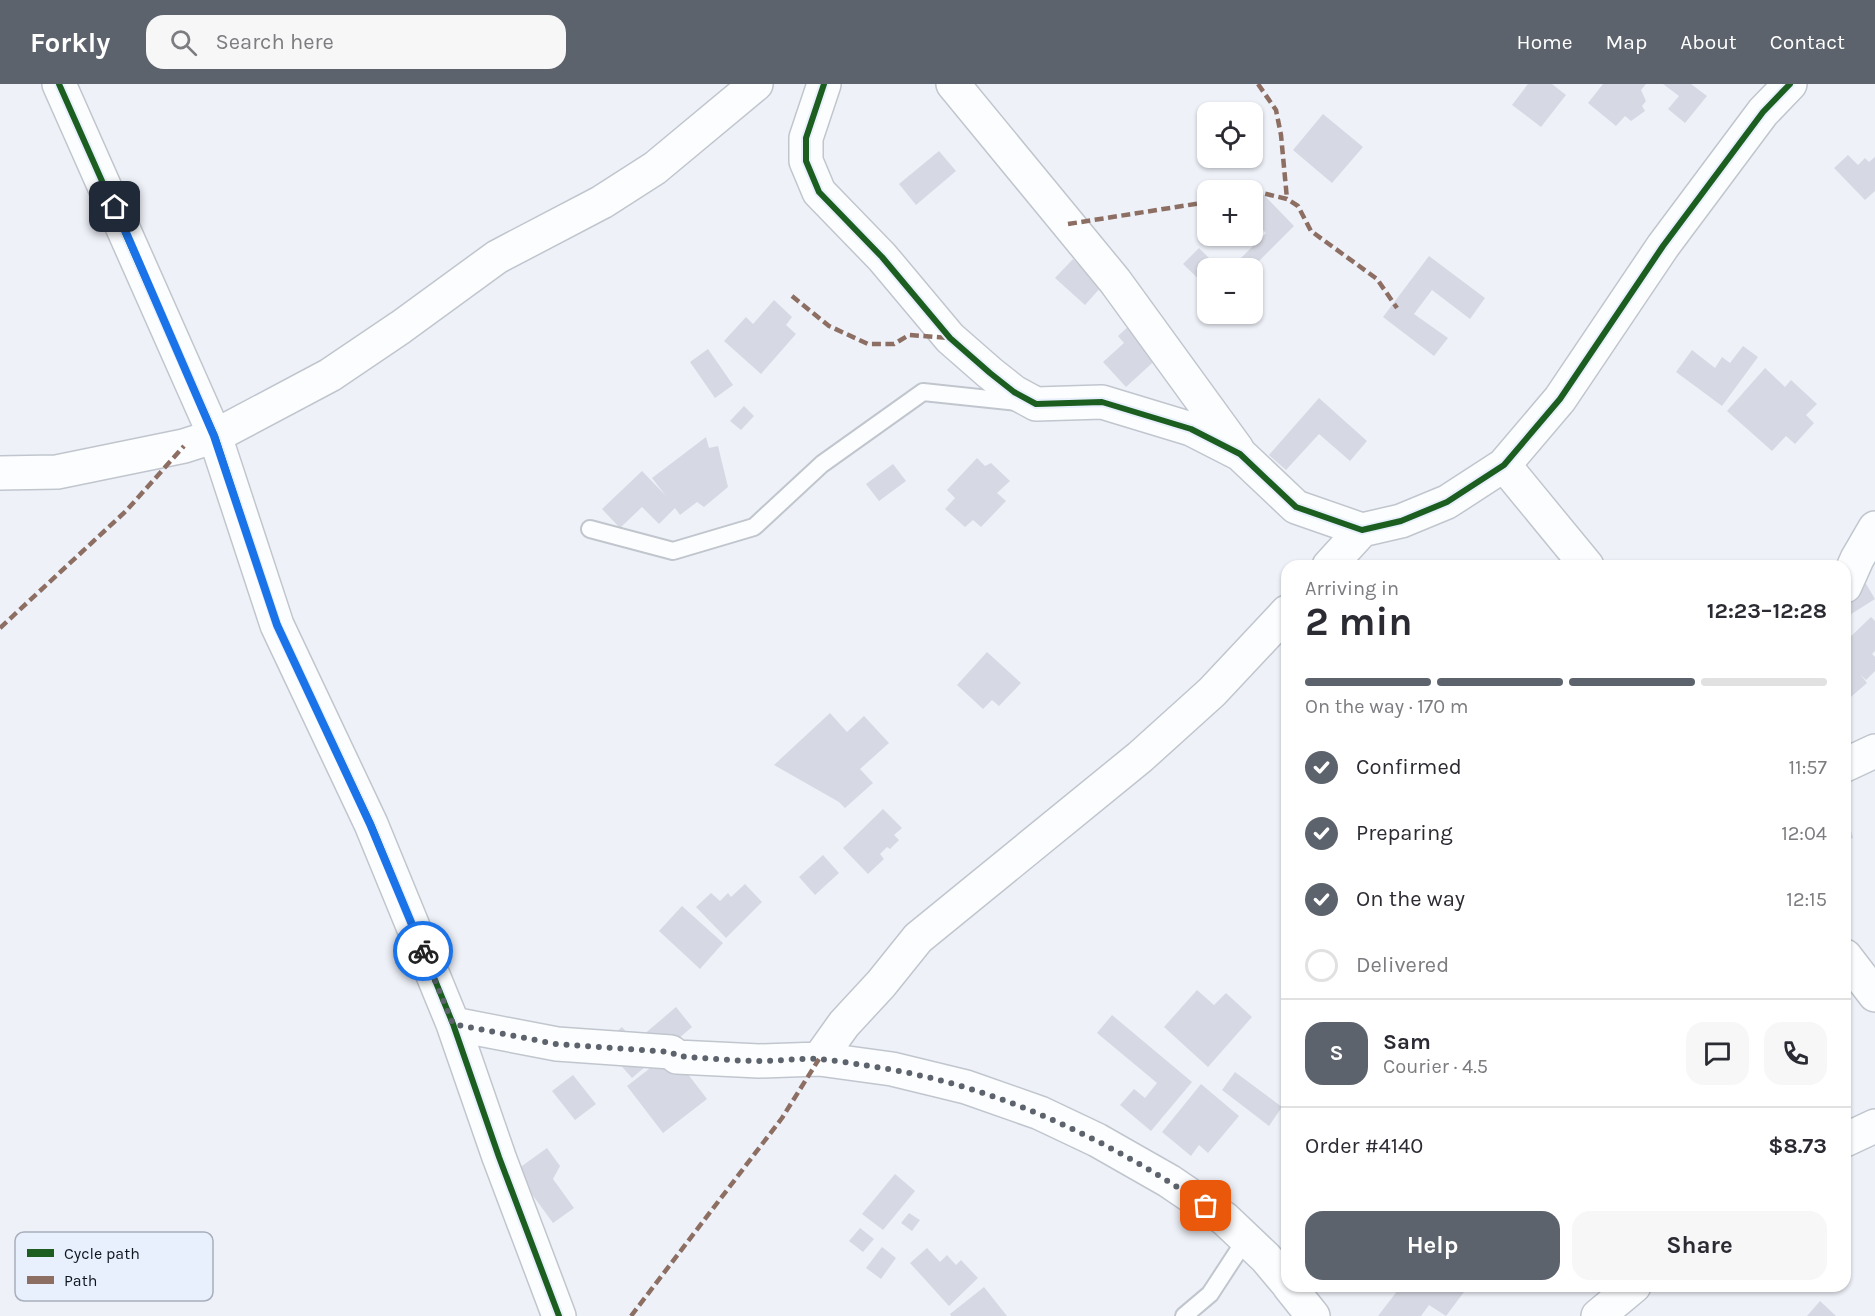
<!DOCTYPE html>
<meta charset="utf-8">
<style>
body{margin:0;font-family:Karla,sans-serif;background:#f7f7f7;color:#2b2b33;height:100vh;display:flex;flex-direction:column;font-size:22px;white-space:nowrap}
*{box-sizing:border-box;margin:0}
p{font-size:20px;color:#7c7c81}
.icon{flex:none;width:33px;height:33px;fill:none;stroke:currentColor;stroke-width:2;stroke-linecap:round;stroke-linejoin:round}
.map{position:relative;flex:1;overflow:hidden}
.details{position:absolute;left:1281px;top:476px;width:570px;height:732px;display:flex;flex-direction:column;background:#fff;border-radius:18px;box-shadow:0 2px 4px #0004}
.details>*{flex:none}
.controls{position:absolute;left:1197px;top:18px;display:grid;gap:12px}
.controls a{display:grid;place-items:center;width:66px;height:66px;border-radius:12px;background:#fff;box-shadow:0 2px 4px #0004;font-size:30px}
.pin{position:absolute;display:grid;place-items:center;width:51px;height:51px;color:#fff;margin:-26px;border-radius:12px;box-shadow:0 3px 9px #0006}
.courier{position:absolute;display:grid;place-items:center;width:60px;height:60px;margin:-30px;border:4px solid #1a73e8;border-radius:50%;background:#fff;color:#222;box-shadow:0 2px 8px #0007}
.summary em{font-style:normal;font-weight:700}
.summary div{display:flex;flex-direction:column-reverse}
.summary{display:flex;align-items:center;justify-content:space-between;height:102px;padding:0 24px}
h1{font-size:39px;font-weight:700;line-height:45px}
.bar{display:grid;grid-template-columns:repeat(4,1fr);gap:9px 6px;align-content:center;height:72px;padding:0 24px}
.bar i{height:8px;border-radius:4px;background:#e1e1e2}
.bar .current{background:#5d636c}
.bar p{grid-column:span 4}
.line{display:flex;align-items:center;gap:15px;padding:0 24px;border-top:2px solid #e1e1e2}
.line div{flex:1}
.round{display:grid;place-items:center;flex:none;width:63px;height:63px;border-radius:18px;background:#f7f7f7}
ol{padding:0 24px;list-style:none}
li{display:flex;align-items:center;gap:18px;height:66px}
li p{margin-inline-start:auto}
li .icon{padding:6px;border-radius:50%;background:#5d636c;color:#fff;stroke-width:4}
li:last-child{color:#7c7c81}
li i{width:33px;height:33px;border:3px solid #e1e1e2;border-radius:50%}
.action{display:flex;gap:12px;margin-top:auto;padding:12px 24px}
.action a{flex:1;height:69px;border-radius:18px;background:#5d636c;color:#fff;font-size:24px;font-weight:700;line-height:69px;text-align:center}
.action a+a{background:#f7f7f7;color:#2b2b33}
header{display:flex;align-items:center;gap:36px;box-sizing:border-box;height:84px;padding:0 30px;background:#5d636c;color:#fff}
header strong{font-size:28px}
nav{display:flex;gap:33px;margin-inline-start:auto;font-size:21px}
.search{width:420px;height:54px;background:#f7f7f7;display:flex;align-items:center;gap:15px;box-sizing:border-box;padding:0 21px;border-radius:18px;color:#7c7c81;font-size:22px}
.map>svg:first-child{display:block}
.building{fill:#d6d8e3}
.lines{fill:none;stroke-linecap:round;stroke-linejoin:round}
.lane-casing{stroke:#c1c6ce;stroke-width:20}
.street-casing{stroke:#c1c6ce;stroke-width:36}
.lane{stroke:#fcfdfe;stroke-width:16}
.street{stroke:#fcfdfe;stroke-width:33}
.quiet{stroke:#8d6e63;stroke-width:4.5;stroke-dasharray:9 4.5;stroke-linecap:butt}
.cycleway-casing{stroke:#e9f0fd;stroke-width:10}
.cycleway{stroke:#1b5e20;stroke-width:6}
.done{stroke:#5d636c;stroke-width:6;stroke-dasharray:0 10.8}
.route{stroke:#1a73e8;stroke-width:8}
.key{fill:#e9f0fd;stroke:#a8afbb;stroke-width:1.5}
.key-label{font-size:16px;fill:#0f1620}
</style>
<header>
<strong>Forkly</strong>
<div class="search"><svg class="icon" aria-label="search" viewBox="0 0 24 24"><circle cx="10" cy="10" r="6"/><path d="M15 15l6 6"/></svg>Search here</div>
<nav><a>Home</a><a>Map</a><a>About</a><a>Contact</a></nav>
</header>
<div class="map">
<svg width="1875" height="1232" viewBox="0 0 1875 1232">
<rect width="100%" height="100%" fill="#eef1f8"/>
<path class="building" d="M1528 0H1552L1566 11 1541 43 1512 21Z
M1603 0H1646L1641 6 1646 17 1642 22 1645 27 1631 37 1625 32 1616 42 1588 19Z
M1663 0H1691L1707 12 1685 39 1668 25 1679 12Z
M1323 30 1363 63 1332 99 1293 66Z
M939 67 956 87 916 121 899 100Z
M1848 71 1858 81 1865 74 1869 78 1875 73V107L1865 116 1834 84Z
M1262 109 1294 142 1252 184H1240L1235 180 1266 149 1252 135V118Z
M1199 164 1219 184H1208V204L1183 180Z
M1429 172 1485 214 1470 235 1432 206 1414 230 1448 254 1434 272 1383 233Z
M1073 175 1102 202 1085 221 1055 194Z
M774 216 792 233 786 241 796 250 761 290 724 257 746 233 753 240Z
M1131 240 1161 271 1126 303 1103 278 1124 259 1118 252Z
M1743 262 1758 273 1722 322 1676 288 1692 266 1715 284 1722 273 1730 279Z
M708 265 733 301 715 314 690 278Z
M1765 284 1785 303 1791 296 1817 320 1806 331 1814 339 1795 360 1786 352 1772 367 1727 327Z
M1319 314 1367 357 1350 377 1319 350 1286 386 1269 371Z
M744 322 754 332 741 346 730 337Z
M706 353 709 364 718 362 728 403 704 423 697 418 680 431 675 424 659 440 642 423 620 444 602 425 642 387 666 412 652 394Z
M977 374 985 382 991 379 1010 397 997 409 1006 417 981 443 973 436 965 443 945 425 955 414 947 406Z
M893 380 906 397 879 417 866 400Z
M1859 488 1875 515 1845 534V496Z
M1871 533 1875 537V567L1872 570 1875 573V587L1866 596 1860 590 1867 599 1845 618V558Z
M987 568 1021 599 999 622 992 616 983 625 957 601Z
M830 629 847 648 864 632 889 659 860 685 873 699 845 724 839 718 774 681Z
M883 725 902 744 894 751 899 756 890 765 887 763 880 770 884 775 868 790 843 764Z
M1845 726 1853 754 1845 756Z
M823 771 839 789 815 811 799 793Z
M745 800 762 818 726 854 696 823 711 809 720 817 728 809 731 813Z
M682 822 723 859 700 885 659 847Z
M1197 906 1214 921 1226 909 1252 933 1208 983 1164 943Z
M676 923 692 943 632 994 602 960 622 943 635 958Z
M1112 931 1192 998 1151 1047 1120 1021 1134 1005 1145 1014 1157 999 1097 949Z
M671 968 707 1015 663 1049 627 1002Z
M1235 988 1282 1023 1269 1042 1222 1006Z
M573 991 596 1020 575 1036 552 1007Z
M1201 1000 1239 1032 1208 1069 1199 1061 1191 1072 1162 1048Z
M547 1064 560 1082 553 1095 574 1124 553 1139 515 1087Z
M895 1090 915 1107 883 1146 862 1130Z
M909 1129 920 1136 912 1147 901 1139Z
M860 1144 874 1155 863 1168 849 1157Z
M882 1163 896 1174 881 1195 866 1184Z
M927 1164 940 1178 947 1171 956 1181 961 1176 978 1194 949 1222 910 1179Z
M1401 1202H1456L1464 1208 1446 1232 1429 1221 1421 1232H1378Z
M984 1203 1007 1232H951L950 1230Z
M1820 1217 1836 1232H1807Z"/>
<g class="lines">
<g class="lane-casing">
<path id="lane" d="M590 445 673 467 754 443 822 380 923 308 1018 318
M1184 1232 1210 1210 1246 1155"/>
</g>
<g class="street-casing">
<path id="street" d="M59 0 215 352 277 541 371 740 453 940 499 1073 559 1232
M824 0 806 54V77L819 108 882 173 950 254 990 289 1014 308 1036 320 1102 318 1191 345 1240 370 1296 423 1362 446 1401 437 1447 418 1504 381 1560 315 1663 162 1763 28 1790 0
M953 0 1115 197 1237 365
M1504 381 1587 482
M0 389 57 388 184 362 215 352 330 291 401 243 497 173 602 118 655 84 756 0
M1329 482 1362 446
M1845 502 1857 475 1875 444
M1845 681 1875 667
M1845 872 1875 911
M453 940 557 960 671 968 677 973 759 977 819 975 892 985 966 1003 1040 1029 1097 1056 1169 1097 1225 1135 1266 1174 1287 1199
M819 975 844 940 881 900 918 854 1140 673 1212 608 1287 528
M1845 1056 1875 1042
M1289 1202 1313 1232
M1598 1232 1634 1202"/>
</g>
<use href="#lane" class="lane"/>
<use href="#street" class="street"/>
<path class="quiet" d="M1258 0 1276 26 1281 51 1287 115
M1252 111 1262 109 1287 115 1298 122 1311 147 1377 195 1397 224
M1068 140 1208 118
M792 212 829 242 868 260H894L909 251 950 254
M0 544 126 427 184 362
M631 1232 782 1034 819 975"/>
<g class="cycleway-casing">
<path id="cycleway" d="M59 0 215 352 277 541 371 740 453 940 499 1073 559 1232
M824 0 806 54V77L819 108 882 173 950 254 990 289 1014 308 1036 320 1102 318 1191 345 1240 370 1296 423 1362 446 1401 437 1447 418 1504 381 1560 315 1663 162 1763 28 1790 0"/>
</g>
<use href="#cycleway" class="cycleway"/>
</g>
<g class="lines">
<path class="done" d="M423 867 453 940 556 960 671 968 677 972C704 974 732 977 759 977 779 977 799 974 818 975 833 976 849 979 863 981 988 998 1103 1052 1206 1122"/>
<path class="route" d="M115 123 214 352 277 541 370 740 423 867"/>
</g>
<rect x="15" y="1148" width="198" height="69" rx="9" class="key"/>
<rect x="27" y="1165" width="27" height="8" fill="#1b5e20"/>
<rect x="27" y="1192" width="27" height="8" fill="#8d6e63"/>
<g class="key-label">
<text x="64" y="1175">Cycle path</text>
<text x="64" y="1202">Path</text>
</g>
</svg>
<div class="controls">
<a><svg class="icon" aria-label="locate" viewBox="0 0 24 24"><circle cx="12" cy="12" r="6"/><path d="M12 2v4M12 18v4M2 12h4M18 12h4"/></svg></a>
<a>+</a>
<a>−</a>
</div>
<div class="pin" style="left:1206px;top:1122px;background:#ea580c"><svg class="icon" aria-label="bag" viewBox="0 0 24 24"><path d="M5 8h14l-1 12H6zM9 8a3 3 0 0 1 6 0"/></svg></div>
<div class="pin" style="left:115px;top:123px;background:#1f2937"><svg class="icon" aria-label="home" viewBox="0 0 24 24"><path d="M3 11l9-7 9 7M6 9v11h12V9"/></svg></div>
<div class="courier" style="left:423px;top:867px"><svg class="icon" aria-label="bike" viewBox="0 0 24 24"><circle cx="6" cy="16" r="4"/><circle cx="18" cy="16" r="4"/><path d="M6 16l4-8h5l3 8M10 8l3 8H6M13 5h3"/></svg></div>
<section class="details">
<div class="summary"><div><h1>2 min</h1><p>Arriving in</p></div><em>12:23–12:28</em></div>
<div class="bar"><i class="current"></i><i class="current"></i><i class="current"></i><i></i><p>On the way · 170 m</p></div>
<ol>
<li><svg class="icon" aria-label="check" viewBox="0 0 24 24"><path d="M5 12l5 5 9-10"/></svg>Confirmed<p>11:57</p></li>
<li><svg class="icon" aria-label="check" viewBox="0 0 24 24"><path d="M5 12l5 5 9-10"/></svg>Preparing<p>12:04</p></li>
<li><svg class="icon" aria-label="check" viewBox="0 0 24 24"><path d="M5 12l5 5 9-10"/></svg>On the way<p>12:15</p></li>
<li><i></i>Delivered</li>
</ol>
<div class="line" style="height:108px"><b class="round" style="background:#5d636c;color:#fff">S</b><div><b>Sam</b><p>Courier · 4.5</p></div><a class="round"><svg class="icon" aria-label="chat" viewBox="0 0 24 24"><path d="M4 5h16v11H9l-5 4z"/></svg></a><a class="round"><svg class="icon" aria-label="phone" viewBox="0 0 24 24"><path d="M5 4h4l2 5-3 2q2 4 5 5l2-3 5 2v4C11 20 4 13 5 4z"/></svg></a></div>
<div class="line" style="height:78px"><div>Order #4140</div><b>$8.73</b></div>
<div class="action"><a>Help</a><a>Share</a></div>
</section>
</div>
